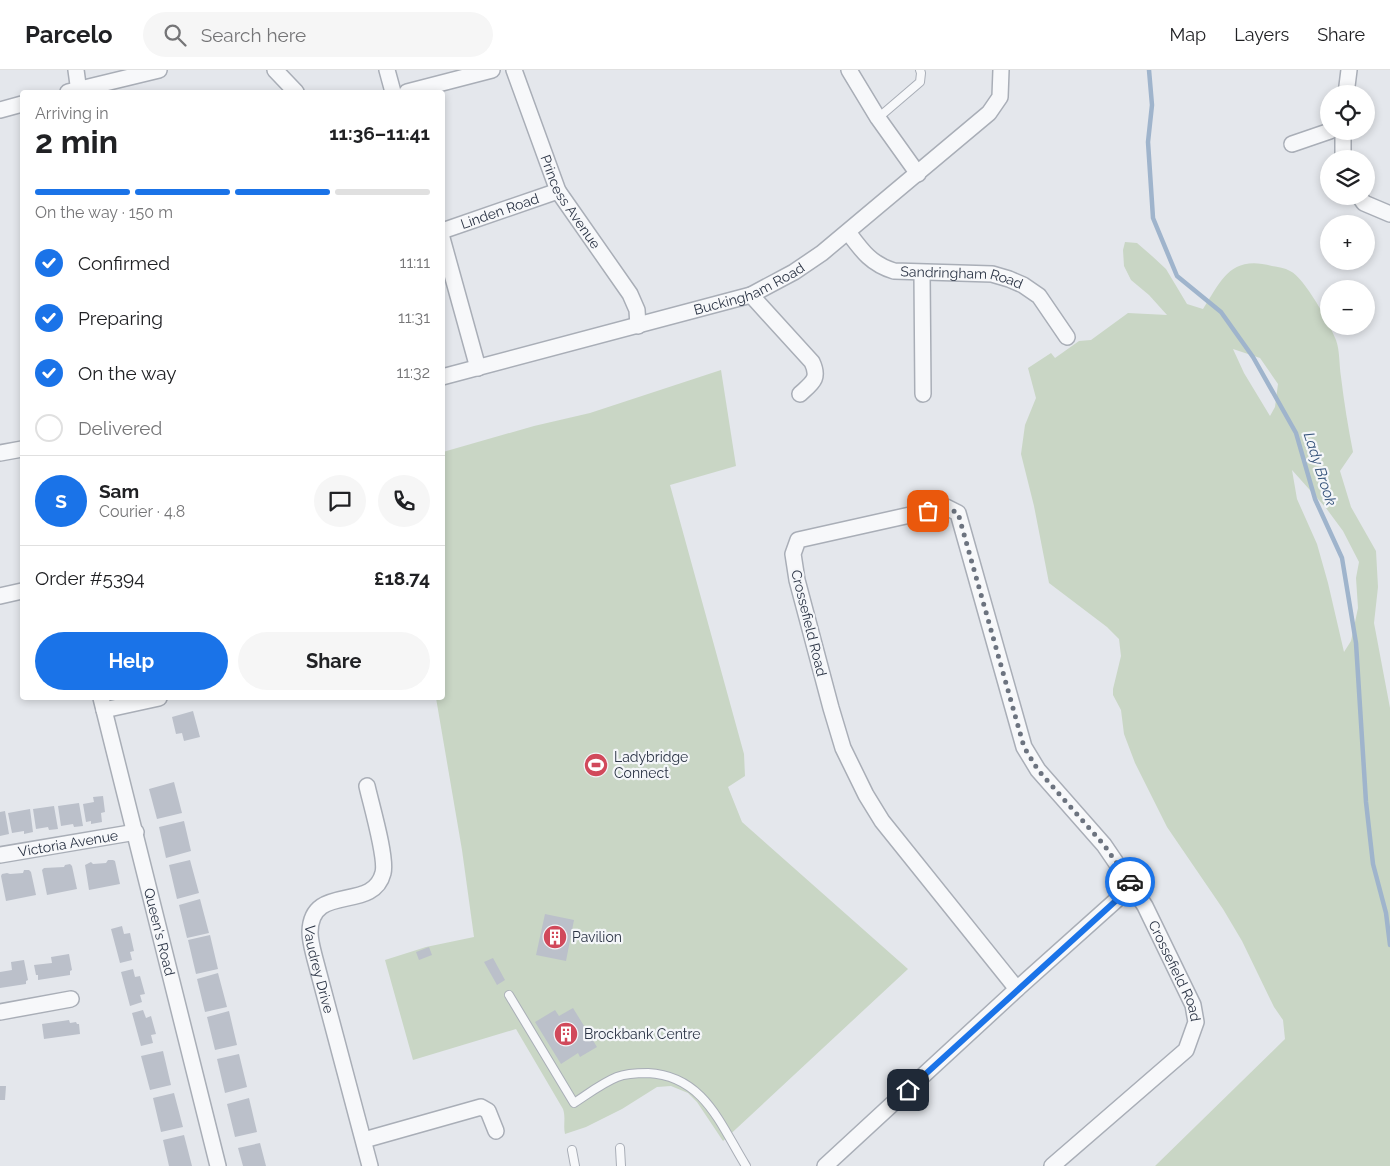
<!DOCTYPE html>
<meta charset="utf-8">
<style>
body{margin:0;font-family:Raleway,sans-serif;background:#f6f6f6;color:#202124;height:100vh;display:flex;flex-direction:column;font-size:19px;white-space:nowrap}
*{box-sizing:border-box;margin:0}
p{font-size:16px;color:#757577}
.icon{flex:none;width:28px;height:28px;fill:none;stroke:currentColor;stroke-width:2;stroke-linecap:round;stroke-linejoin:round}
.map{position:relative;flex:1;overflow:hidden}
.side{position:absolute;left:20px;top:20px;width:425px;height:610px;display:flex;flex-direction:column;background:#fff;border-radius:5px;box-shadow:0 2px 8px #0003}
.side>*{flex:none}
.buttons{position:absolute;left:1320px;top:15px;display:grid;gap:10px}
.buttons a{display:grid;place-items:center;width:55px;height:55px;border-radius:50%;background:#fff;box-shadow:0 2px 8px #0003;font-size:25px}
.pin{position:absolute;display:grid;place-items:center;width:42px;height:42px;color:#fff;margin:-21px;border-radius:10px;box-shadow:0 2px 8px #0006}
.courier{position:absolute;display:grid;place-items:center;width:50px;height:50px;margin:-25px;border:4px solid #1a73e8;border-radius:50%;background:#fff;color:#222;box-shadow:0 1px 6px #0007}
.summary em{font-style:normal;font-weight:700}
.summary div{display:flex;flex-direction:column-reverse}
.summary{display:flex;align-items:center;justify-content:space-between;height:85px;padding:0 15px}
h1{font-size:32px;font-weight:700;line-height:38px}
.bar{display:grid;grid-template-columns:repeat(4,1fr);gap:8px 5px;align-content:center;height:60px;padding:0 15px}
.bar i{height:6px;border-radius:4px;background:#e0e0e0}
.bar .active{background:#1a73e8}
.bar p{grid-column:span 4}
.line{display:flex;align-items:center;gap:12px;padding:0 15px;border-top:1px solid #e0e0e0}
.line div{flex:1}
.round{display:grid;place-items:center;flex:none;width:52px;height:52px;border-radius:26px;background:#f6f6f6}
ol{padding:0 15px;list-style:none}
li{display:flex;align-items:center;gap:15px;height:55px}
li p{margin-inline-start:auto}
li .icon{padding:5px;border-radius:50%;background:#1a73e8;color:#fff;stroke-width:4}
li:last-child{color:#757577}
li i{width:28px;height:28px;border:2px solid #e0e0e0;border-radius:50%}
.button{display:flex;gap:10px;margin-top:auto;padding:10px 15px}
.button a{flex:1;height:58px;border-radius:30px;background:#1a73e8;color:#fff;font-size:20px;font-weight:700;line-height:58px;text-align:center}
.button a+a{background:#f6f6f6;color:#202124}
header{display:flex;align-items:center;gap:30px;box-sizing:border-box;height:70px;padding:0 25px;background:#fff;border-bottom:1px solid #e0e0e0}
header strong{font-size:24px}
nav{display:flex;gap:28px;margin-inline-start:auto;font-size:18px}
.search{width:350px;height:45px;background:#f6f6f6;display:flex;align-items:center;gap:12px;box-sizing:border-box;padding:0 18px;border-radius:28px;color:#757577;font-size:19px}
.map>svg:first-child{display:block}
.green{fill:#c9d6c5;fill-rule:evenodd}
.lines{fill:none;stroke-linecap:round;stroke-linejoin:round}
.stream{stroke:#9fb4cc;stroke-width:4.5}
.building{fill:#bbc0ca}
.service-casing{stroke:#a9aeb7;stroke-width:10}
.minor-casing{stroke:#a9aeb7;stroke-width:18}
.service{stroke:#f7f8fa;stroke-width:8}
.minor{stroke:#f7f8fa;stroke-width:15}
.done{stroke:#6c737f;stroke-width:5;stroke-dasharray:0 9}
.route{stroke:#1a73e8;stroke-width:6}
.labels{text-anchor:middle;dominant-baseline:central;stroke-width:4.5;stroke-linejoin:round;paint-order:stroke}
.street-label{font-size:14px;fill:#2b3445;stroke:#f4f6f9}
.poi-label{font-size:14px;fill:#2b3445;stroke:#f4f6f9;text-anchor:start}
.water-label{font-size:15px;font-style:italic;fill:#34527a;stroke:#f4f6f9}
</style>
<header>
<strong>Parcelo</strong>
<div class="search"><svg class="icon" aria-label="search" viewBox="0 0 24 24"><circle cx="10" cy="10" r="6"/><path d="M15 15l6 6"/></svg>Search here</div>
<nav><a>Map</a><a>Layers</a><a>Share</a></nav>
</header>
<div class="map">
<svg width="1390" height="1096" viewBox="0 0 1390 1096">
<rect width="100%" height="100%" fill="#e4e7ec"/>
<path class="green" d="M1125 172 1137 173 1152 186 1166 199 1187 234 1203 239C1222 210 1230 185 1272 196 1278 197 1285 198 1290 201 1304 207 1330 254 1336 270 1340 281 1339 295 1341 307 1344 332 1348 357 1353 382L1340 401 1351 437 1376 481 1378 517 1374 553 1390 638V1096H1155L1285 969 1283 950 1274 937 1242 871 1223 839 1167 757 1135 693 1124 664 1121 640 1113 625V619L1121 586 1119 569 1107 557 1049 513 1034 436 1021 384 1025 355 1036 328 1028 298 1051 283 1055 288 1079 271 1091 270 1128 243 1167 245 1149 225 1131 210 1124 196 1123 180ZM1233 279 1260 288 1278 314 1275 337 1270 346 1244 303ZM1292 400 1326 438 1343 461 1359 492 1356 508 1358 538 1351 571 1344 582 1328 513 1317 474 1297 429Z
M721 300 736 396 670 415 744 684 745 706 728 717 742 752 908 899 723 1071 697 1032 688 1023 671 1016 657 1017 622 1039 586 1057 565 1064C563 1055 566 1048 563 1039L516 959 413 990 385 890 426 877 474 867 462 780 436 628H442L443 382 534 356 590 343Z"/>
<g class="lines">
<path class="stream" d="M1149 0 1152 35 1148 72 1153 148 1177 206 1221 242 1253 287 1296 363 1315 429 1342 488 1356 573 1366 732 1373 794 1386 843 1390 875"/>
</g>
<path class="building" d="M193 641 200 667 184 671 182 663 176 664 172 647Z
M174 712 182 743 157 749 149 719Z
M103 726 105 742 101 743 102 752 91 754V751L86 752 83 734 94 732 93 727Z
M79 733 83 756 74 757 73 754 61 756 58 736Z
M54 736 58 759 49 760 48 757 36 759 33 739Z
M30 739 33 762 24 764V761L12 763 8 743Z
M5 741 9 764 0 766V742Z
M184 751 191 781 166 788 159 757Z
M108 790H113L115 791 120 814 89 820 85 795 91 792 93 794 106 793Z
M190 790 199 823 177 829 169 795Z
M70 794 72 796 77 819 47 825 42 800 44 798 64 797 65 795Z
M24 800H29L31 802 36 825 6 831 1 806 2 804 7 803 10 804 23 803Z
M200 829 209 863 187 868 179 835Z
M545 844 574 850 566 891 536 885Z
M122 856 124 864 130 863 134 881 130 882 132 890 120 893 111 859Z
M210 865 218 899 196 904 188 870Z
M429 877 432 885 419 890 416 882Z
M69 884 72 900 70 901V905L38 910V905H36L34 895 52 893 51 887Z
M493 888 505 910 497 915 484 892Z
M24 890 28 910 26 911V914L0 918V902L12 900 11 892Z
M133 899 135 907 140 906 145 924 140 925 142 932 130 936 121 902Z
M218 903 227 937 205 942 197 909Z
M573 938 597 977 580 987 578 983 561 994 535 952 555 940 559 946Z
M143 940 146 948 151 946 156 964 151 965 153 973 141 976 132 943Z
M229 941 237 975 215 980 207 947Z
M69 950 70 953 76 952 77 954H79L80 964 44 969 42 954Z
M163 981 171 1015 150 1020 141 986Z
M239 984 247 1017 225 1023 217 989Z
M0 1016H6L5 1030H0Z
M174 1023 183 1057 161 1062 153 1028Z
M249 1028 257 1062 235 1067 227 1034Z
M184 1065 192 1096H169L163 1070Z
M260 1073 266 1096H243L238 1078Z"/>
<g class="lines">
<g class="service-casing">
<path id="service" d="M878 48 920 12 921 3 920 0
M509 925 574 1033C588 1024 602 1013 617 1007 627 1003 638 1003 648 1003 704 1006 720 1054 746 1096
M620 1078 621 1096
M572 1080 575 1096"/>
</g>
<g class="minor-casing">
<g id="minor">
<path d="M76 0 79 22"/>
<path d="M275 0 296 22"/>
<path d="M387 0 393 22"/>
<path id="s1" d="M514 0 558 121 630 224 637 240 638 256"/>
<path d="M849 0 878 48 918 104"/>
<path d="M68 22 159 0"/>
<path d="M407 22 492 0"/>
<path d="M1346 24 1349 0"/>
<path d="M0 40 22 34"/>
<path d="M1343 61V89"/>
<path d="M1292 74 1330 61"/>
<path d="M1359 126 1364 133 1390 144"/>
<path id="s2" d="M442 161 558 121"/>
<path id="s3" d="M848 162C862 181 871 194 894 201L992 204 1009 209 1023 215 1039 226 1067 267"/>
<path d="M442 168 478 298"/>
<path d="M922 203 923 324"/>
<path d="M751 225 812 292C820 309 812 313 800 324"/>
<path id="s4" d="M442 307 751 225 794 202 822 183 989 43 1000 27 1001 0"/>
<path d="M0 383 22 379"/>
<path d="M0 526 22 521"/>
<path id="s5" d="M101 628 218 1096"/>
<path d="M104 640 159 628"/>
<path id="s6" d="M367 716C371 734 387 788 383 803 373 843 311 812 310 862 310 871 313 881 315 889L370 1096"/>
<path id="s7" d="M0 785 136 762"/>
<path id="s8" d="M1017 919 882 751 866 725 843 678 831 638 797 510 793 484 798 470 946 437 958 443 1024 677 1038 700 1104 775 1132 816 1145 836 1193 935 1196 952 1186 980 1052 1096"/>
<path d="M0 942 71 929"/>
<path d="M364 1070 481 1037 488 1041 496 1061"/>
<path d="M825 1096 1017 919 1132 816"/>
</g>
</g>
<use href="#service" class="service"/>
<use href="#minor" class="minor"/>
</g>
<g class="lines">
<path class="done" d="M928 441 946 438 958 443 1024 677 1038 700 1104 775 1130 812"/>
<path class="route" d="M908 1020 1132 816 1130 812"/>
</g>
<defs>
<g id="stadium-disc" transform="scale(1.25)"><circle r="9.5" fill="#d1495b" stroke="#f4f6f9"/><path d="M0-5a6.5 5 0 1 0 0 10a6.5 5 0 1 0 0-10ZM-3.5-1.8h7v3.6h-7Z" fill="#fff"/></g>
<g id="building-disc" transform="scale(1.25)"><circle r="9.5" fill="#d1495b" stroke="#f4f6f9"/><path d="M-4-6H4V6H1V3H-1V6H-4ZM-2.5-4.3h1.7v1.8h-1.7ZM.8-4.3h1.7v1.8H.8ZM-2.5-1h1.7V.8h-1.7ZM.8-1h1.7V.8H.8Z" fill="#fff"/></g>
</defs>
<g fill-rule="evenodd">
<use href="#stadium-disc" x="596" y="695"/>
<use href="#building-disc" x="555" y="867"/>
<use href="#building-disc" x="566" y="964"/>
</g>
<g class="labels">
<g class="street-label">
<text stroke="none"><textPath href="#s1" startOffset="144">Princess Avenue</textPath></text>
<text stroke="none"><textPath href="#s2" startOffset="61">Linden Road</textPath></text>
<text stroke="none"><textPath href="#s3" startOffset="130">Sandringham Road</textPath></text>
<text stroke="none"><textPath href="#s4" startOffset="320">Buckingham Road</textPath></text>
<text transform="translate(809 553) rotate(76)">Crossefield Road</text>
<text stroke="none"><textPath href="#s7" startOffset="69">Victoria Avenue</textPath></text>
<text stroke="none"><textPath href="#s5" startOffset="241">Queen's Road</textPath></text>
<text stroke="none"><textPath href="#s6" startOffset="230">Vaudrey Drive</textPath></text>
<text stroke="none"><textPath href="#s8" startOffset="1194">Crossefield Road</textPath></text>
</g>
<g class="poi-label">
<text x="614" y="687">Ladybridge<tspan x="614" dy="16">Connect</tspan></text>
<text x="572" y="867">Pavilion</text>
<text x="584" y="964">Brockbank Centre</text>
</g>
<g class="water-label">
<text transform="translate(1320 399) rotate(72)">Lady Brook</text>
</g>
</g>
</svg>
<div class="buttons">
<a><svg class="icon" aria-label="locate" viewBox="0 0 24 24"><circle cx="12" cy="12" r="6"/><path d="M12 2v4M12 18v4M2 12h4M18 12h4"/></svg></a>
<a><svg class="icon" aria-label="layers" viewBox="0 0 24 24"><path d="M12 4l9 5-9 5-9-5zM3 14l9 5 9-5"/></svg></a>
<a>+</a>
<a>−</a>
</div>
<div class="pin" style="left:928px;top:441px;background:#ea580c"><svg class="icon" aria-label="bag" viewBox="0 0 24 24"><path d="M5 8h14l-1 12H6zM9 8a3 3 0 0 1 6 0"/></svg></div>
<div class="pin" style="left:908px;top:1020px;background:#1f2937"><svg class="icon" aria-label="home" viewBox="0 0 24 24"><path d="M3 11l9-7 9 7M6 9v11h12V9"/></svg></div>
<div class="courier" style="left:1130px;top:812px"><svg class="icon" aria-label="car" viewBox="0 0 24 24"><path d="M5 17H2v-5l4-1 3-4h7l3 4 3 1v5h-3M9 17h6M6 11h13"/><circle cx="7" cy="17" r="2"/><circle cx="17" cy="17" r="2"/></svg></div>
<section class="side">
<div class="summary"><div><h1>2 min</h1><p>Arriving in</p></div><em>11:36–11:41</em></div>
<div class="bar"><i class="active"></i><i class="active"></i><i class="active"></i><i></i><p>On the way · 150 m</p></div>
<ol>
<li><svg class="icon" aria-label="check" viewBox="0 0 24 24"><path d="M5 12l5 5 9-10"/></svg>Confirmed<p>11:11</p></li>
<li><svg class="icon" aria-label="check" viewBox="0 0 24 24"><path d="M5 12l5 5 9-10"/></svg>Preparing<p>11:31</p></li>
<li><svg class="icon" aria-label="check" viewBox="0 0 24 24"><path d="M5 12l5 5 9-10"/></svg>On the way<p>11:32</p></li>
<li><i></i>Delivered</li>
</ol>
<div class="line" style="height:90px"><b class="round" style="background:#1a73e8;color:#fff">S</b><div><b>Sam</b><p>Courier · 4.8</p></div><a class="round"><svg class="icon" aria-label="chat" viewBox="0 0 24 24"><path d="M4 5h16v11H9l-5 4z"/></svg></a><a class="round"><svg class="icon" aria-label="phone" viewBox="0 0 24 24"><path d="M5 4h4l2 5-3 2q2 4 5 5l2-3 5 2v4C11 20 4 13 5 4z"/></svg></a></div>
<div class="line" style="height:65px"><div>Order #5394</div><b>£18.74</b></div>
<div class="button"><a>Help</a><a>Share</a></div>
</section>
</div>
